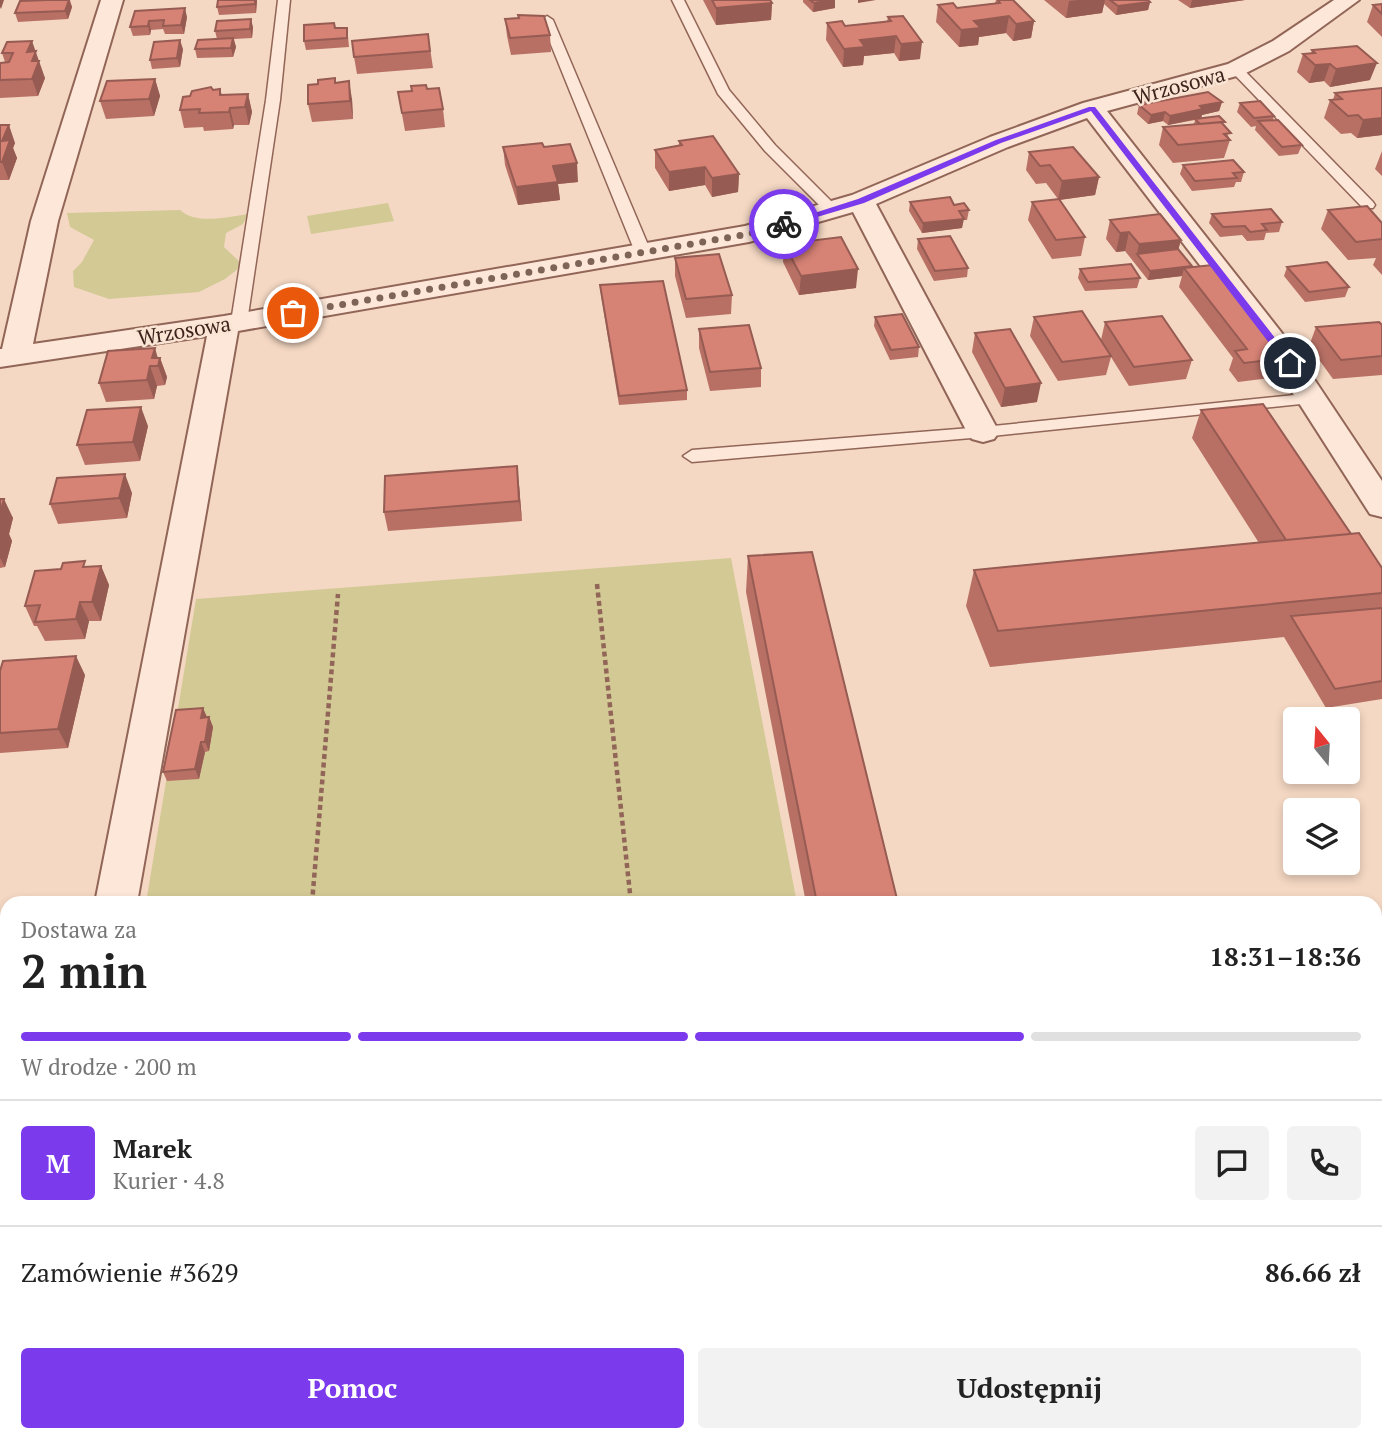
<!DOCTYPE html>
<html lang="pl">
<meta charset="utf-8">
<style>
body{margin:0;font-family:"PT Serif",serif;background:#f2f2f2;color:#222;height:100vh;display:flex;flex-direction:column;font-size:26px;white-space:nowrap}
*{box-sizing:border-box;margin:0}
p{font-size:23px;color:#767676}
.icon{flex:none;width:38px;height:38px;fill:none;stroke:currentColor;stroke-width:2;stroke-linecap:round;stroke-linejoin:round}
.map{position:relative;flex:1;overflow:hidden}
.side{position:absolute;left:0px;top:896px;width:1382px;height:546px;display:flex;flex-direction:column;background:#fff;border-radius:21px 21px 0 0;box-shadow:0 4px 10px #0003}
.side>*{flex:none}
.needle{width:46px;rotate:342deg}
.tools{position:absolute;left:1283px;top:707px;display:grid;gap:14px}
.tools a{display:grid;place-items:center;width:77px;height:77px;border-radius:7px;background:#fff;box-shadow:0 4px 10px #0003;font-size:35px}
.pin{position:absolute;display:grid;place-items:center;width:60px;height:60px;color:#fff;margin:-30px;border:4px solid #fff;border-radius:50%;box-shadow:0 2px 7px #0007}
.courier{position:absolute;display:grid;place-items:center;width:70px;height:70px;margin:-35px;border:5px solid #7c3aed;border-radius:50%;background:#fff;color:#222;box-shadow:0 2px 9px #0007}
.headline em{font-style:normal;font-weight:600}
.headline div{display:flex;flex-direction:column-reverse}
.headline{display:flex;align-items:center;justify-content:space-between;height:119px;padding:0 21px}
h1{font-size:46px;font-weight:600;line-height:52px}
.bar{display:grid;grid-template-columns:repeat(4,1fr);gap:10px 7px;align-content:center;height:84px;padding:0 21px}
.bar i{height:9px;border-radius:5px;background:#e0e0e0}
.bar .on{background:#7c3aed}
.bar p{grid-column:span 4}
.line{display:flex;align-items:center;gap:18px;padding:0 21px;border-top:2px solid #e0e0e0}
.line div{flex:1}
.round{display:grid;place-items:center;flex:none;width:74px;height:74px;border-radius:7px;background:#f2f2f2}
.action{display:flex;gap:14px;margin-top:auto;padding:14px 21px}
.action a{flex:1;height:80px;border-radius:7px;background:#7c3aed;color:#fff;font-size:28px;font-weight:600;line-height:80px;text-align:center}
.action a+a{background:#f2f2f2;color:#222}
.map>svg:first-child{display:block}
.green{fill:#d3c995}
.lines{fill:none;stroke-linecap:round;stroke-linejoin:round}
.lane-casing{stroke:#916557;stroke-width:3}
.street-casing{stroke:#916557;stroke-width:4}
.path-far1{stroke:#916557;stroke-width:4.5;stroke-dasharray:5 3.5;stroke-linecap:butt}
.path{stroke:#916557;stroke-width:5;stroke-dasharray:7 4.5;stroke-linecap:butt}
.lane{fill:#fde7d8;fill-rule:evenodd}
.street{fill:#fde7d8;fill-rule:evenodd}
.wall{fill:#b87065}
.shaded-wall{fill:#965b52}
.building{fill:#d68275;stroke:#965b52;stroke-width:2}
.route{fill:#7c3aed}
.done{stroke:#7e6357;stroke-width:7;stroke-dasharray:0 12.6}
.labels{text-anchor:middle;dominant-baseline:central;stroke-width:5;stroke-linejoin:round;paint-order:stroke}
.far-street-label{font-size:21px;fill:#3f241d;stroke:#fae4d4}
</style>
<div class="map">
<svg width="1382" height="1442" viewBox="0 0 1382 1442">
<rect width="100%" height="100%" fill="#f4d8c3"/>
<path class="green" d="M388 203 394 221 311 234 307 216Z
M180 210C196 225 228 217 248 214L243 224 226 233 224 247 243 265 225 279 199 292 109 299 74 287 73 271 82 262 94 240 70 227 67 213Z
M731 558 797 903H146L196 599Z
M1382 1088V1442H1029L1027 1435H1376V1089Z"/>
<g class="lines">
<g class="lane-casing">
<path id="lane" d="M278 0H290L280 100 247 322 239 327 231 322 266 100Z
M672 0H684L729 90 775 145 837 207 839 210 837 213H827L765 151 718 94Z
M547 16 553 20 651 252 648 255 643 257 635 252 541 20Z
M1236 65 1240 66 1373 202 1375 205 1373 208H1363L1232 72V66Z
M1314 393 1322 398 1320 402 983 437 692 462 683 456 692 450 983 427Z
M249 1435H279L278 1442H248Z"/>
</g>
<g class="street-casing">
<path id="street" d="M101 0H123L58 221 33 344 224 316 745 226 852 195 990 137 1083 103 1228 64 1273 41 1334 0H1359L1289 51 1244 74 1107 111 1292 346 1382 481V517L1370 514 1265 350 1087 118 1008 147 876 204 999 432 994 439 983 442 972 439 967 432 853 212 749 242 238 331 137 903H95L207 336 0 367V349H2L31 221Z
M7 1231V1285L0 1288V1234Z"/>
</g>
<path class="path-far1" d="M597 584 631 903
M312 903 338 594"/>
<path class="path" d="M466 1435 471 1442"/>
<use href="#lane" class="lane"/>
<use href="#street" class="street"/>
</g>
<path class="wall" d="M47 0H70L72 7 68 19 18 22 15 13Z
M218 0H257L256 13 219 15 217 7Z
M703 0H770L772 3 771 20 716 25Z
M803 0H835V8L813 12 803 2Z
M996 0H1013L1034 21 1031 38 1013 41 1006 33 979 37 978 45 959 47 936 22 938 5 957 8 995 3Z
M1044 0H1148L1150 2 1148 10 1116 15 1104 4 1102 13 1066 18Z
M1178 0H1245L1190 8Z
M1382 4V37L1367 22 1373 5Z
M135 11 187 17 184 34H165L163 29 151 30 150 35 133 36 130 27Z
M518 15 550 35 551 52 511 55 507 36 505 19 519 18Z
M888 17 920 59 899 61 894 53 864 56 863 65 843 67 826 40 827 23 845 26 887 22Z
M253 27 252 38 234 39 236 47 233 57 197 58 195 49 217 39 215 31Z
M335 28 348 36 349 47 306 50 304 41Z
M428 34 433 68 357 74 354 57Z
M7 42 45 78 38 96 0 98V63L5 62 2 53Z
M183 49 180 67 152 69 150 60Z
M1312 50 1370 80 1330 87 1324 81 1309 83 1297 72 1303 54 1311 53Z
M155 79 160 96 154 116 106 119 100 101Z
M335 82 352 99 353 119 312 122 308 104Z
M1382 88V135L1357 138 1351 133 1341 134 1324 118 1330 100H1333L1335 93Z
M220 89 222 95 248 94 252 112 249 125H234L233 129 204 131 203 127 184 128 180 110 190 96Z
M427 89 443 109 445 127 405 131 398 92Z
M1222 102 1219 111 1202 115 1201 118 1224 126 1230 140 1224 158 1173 163 1159 145 1163 127 1194 124 1195 120 1168 125 1163 121 1148 124 1137 114 1139 105Z
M1240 103 1274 116 1273 120 1302 145 1298 154 1279 156 1255 130 1256 126 1251 127 1237 112Z
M0 125 15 143 13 148 17 158 9 180H0Z
M679 141 739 174 738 192 712 197 705 185 669 191 655 168V150L679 146Z
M503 147H544L578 182 558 184 560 200 518 205 505 165Z
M1073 147 1099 177 1095 195 1060 200 1085 237 1081 256 1052 259 1028 220 1032 202 1058 199 1046 183 1036 184 1026 170 1029 152Z
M1382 151V176L1375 169Z
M1183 165 1244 172 1241 182H1236L1234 187 1192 191 1180 174Z
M910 202 954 205 969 210 967 220H963L962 228 922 233 909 211Z
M1328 210 1382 223V275L1373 265 1376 258 1348 260 1321 229Z
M1212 214 1282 222 1279 232 1266 233 1264 240 1247 241 1242 235 1220 237 1209 223Z
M1110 220 1181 240 1178 249 1191 267 1286 358 1279 377 1238 382 1229 370 1233 358 1179 287 1182 276 1148 280 1125 251 1116 252 1106 239Z
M918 239 968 268 967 277 934 281 917 249Z
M784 244 856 288 799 295 783 262Z
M675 258 732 295 731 314 686 318 675 276Z
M1287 267 1349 287 1345 297 1305 302 1284 276Z
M1080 269 1140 278 1137 288 1085 291 1078 278Z
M600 285 687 390V400L619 405 601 295Z
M875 317 919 347 918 357 890 360 874 326Z
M1034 317 1101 340 1105 322 1192 360 1186 379 1129 386 1111 357 1106 375 1058 381 1030 336Z
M1382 325V375L1333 379 1309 346 1316 327Z
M699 329 761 368V387L710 391 699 348Z
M975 333 1037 402 1001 407 972 352Z
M158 358H160L167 377 165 385 157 386 154 399 106 402 99 383Z
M1201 410 1351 534 1382 568V699L1326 708 1284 637 990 667 966 606 974 570 1259 543 1192 438Z
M148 426 140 461 85 465 77 445Z
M519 485 522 521 388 531 384 512Z
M132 493 127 518 58 524 50 504Z
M0 499 13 518 9 534 12 541 5 567 0 568Z
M748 556 898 903H806L746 592Z
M101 566 109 585 101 621H89L85 639 45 641 37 626H34L25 606 87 567Z
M0 671 85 675 68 748 0 753Z
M209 717 213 727 209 751 205 752 199 779 167 781 163 772 207 718Z"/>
<path class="shaded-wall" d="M0 0H4L1 9 0 7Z
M69 0 72 7 68 19 65 11Z
M255 0H257L256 13 255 4Z
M831 0H835V8L813 12 814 3Z
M858 0H876L858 3Z
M1078 0H1105L1102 13 1066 18 1069 1Z
M1192 0H1245L1190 8Z
M1150 2 1148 10 1116 15 1118 6Z
M772 3 771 20 716 25V8Z
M185 8 187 17 184 34 181 25Z
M1009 16 1006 33 979 37 978 45 959 47 961 30 974 21Z
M251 19 253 27 252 38 250 29Z
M149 21 151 30 150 35 148 26Z
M1034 21 1031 38 1013 41 1016 24Z
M896 36 894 53 864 56 863 65 843 67 844 49 860 40Z
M233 38 236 47 233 57 231 48Z
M180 40 183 49 180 67 177 58Z
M32 41 45 78 38 96 32 79 27 52Z
M922 42 920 59 899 61 901 44Z
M1377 63 1370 80 1330 87 1336 69Z
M1330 64 1324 81 1309 83 1315 65Z
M155 79 160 96 154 116 149 99Z
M349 81 352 99 353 119 350 101Z
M248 94 252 112 249 125 245 107Z
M1222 102 1219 111 1202 115 1201 118 1168 125 1170 116 1200 106Z
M230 108 234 125 233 129 229 112Z
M1165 112 1163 121 1148 124 1151 115Z
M1382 118V135L1357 138 1363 120Z
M9 125 15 143 13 148 17 158 9 180 2 162V141Z
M577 163 578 182 558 184 560 200 518 205 516 187 553 166Z
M705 167V185L669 191V172Z
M739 174 738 192 712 197V178Z
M1099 177 1095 195 1058 200 1062 181Z
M964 219 962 228 922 233 923 223Z
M1129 232 1125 251 1116 252 1120 233Z
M1181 240 1176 258 1137 254 1139 244Z
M1192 266 1189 274 1184 268 1182 276 1148 280 1150 271Z
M858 269 856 288 799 295 801 276Z
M155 348 159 362 160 358 167 377 165 385 158 366 152 358Z
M150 366 157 386 154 399 147 380Z
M1041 383 1037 402 1001 407 1005 388Z
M141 407 148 426 140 461 133 442Z
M517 466 519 485 522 521 519 501Z
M125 474 132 493 127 518 119 498Z
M4 499 13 518 9 534 12 541 5 567 0 558V513Z
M101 566 109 585 101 621 92 602Z
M80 602 89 621 85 639 76 619Z
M76 656 85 675 68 748 58 729Z
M203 708 207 717 201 718Z
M209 717 213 727 209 751 205 742Z
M201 742 205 752 199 779 195 769Z
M0 1428 6 1433 5 1442H0Z"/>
<path class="building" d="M47 0H69L65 11 15 13 20 1Z
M218 0H255V4L217 7Z
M712 0H770L772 3 716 8Z
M810 0H831L814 3Z
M998 0H1013L1034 21 1016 24 1009 16 974 21 981 28 961 30 938 5 953 3 957 8 1000 3Z
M1110 0H1148L1150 2 1118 6Z
M1382 4V14L1373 5Z
M185 8 181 25 163 26 164 20 149 21 148 26 130 27 135 11Z
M518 15 544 16 550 35 510 38 505 19 519 18Z
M903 16 922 42 901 44 896 36 860 40 865 47 844 49 827 23 842 21 845 26 883 22 891 21 888 17Z
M251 19 250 29 215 31 217 21Z
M334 23 335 28H347V38L304 41V25Z
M428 34 430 51 354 57 352 41Z
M233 38 231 48 195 49 198 40Z
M180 40 177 58 150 60 154 42Z
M32 41 27 52 36 51 32 61H39L32 79 0 80V63L9 62 13 53H2L7 42Z
M1357 46 1377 63 1336 69 1330 64 1315 65 1303 54 1315 53 1312 50Z
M335 78V83L349 81 350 101 308 104V85L318 84V80Z
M155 79 149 99 100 101 107 81Z
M426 85 427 89 439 88 443 109 402 113 398 92 412 91 411 86Z
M211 87 213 90 220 89V95L248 94 245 107 230 108 229 112 199 113 200 109 180 110 183 97 190 96 192 91Z
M1382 88V118L1363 120 1358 115 1348 116 1330 100 1342 99 1335 93Z
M1208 92 1222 102 1200 106 1203 109 1170 116 1165 112 1151 115 1139 105Z
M1260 101 1274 116 1254 118 1240 103Z
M1219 116 1225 122 1200 124 1195 119Z
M1278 120 1302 145 1282 147 1258 121Z
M1221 122 1231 133 1224 134 1230 140 1178 145 1163 127Z
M0 125H9L2 141 10 140 2 162H0Z
M713 136 739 174 712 178 705 167 669 172 655 150 682 145 679 141Z
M542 143 544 147 570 144 577 163 553 166 558 182 516 187 503 147Z
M1073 147 1099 177 1062 181 1050 165 1040 166 1029 152Z
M1233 160 1244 172 1233 173 1237 178 1195 181 1183 165Z
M950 197 954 205 964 203 969 210 959 211 964 219 923 223 910 202Z
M1059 199 1085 237 1056 240 1032 202Z
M1367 206 1382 223V239L1356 242 1328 210Z
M1271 209 1282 222 1262 224 1267 230 1250 232 1245 226 1223 227 1212 214Z
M1160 214 1181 240 1139 244 1129 232 1120 233 1110 220Z
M950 236 968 268 935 271 918 239Z
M841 237 858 269 801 276 784 244Z
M1178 249 1192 266 1150 271 1137 254Z
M719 254 732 295 686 299 675 258Z
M1327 262 1349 287 1309 292 1287 267Z
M1131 264 1140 278 1088 282 1080 269Z
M1212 265 1286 358 1244 363 1235 351 1247 349 1184 268Z
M663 281 687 390 619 396 600 285Z
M1082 311 1111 356 1062 362 1034 317Z
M902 314 919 347 891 350 875 317Z
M1162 316 1192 360 1134 367 1105 322Z
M1379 322 1382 325V356L1341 360 1316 327Z
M749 325 761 368 710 372 699 329Z
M1010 329 1041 383 1005 388 975 333Z
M155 348 152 358H160L158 366H150L147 380 99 383 108 351Z
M1263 404 1351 534 1286 540 1201 410Z
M141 407 133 442 77 445 87 410Z
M517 466 519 501 384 512 385 476Z
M125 474 119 498 50 504 57 478Z
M0 499H4L0 513Z
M1359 533 1382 568V593L998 631 974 570Z
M812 552 898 903H817L748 556Z
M85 561 83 567 101 566 92 602H80L76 619 35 622 40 605 25 606 35 571 61 569 63 563Z
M1382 608V681L1335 689 1291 616Z
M76 656 58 729 0 733V671L3 661Z
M203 708 201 718 209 717 205 742H201L195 769 163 772 176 710Z"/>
<path class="route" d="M1089 107H1095L1293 361V365H1286L1091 111 1001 143 864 203 787 226 780 224 858 199 996 140Z"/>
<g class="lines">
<path class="done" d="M293 313 749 234 784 224"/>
</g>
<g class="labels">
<g class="far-street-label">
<text transform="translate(1179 85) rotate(-15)">Wrzosowa</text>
<text transform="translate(184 330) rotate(-9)">Wrzosowa</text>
</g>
</g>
</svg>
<div class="tools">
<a><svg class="needle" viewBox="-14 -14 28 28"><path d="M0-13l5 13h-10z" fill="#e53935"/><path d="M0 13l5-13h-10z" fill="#767676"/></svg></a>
<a><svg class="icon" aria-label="layers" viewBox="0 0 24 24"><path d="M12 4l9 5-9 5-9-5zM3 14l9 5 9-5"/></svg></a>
</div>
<div class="pin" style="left:293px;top:313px;background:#ea580c"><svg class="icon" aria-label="bag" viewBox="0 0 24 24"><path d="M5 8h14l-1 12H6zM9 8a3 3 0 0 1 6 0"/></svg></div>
<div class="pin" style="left:1290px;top:363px;background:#1f2937"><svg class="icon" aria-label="home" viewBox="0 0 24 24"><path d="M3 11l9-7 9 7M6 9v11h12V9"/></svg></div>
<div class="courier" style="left:784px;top:224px"><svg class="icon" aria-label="bike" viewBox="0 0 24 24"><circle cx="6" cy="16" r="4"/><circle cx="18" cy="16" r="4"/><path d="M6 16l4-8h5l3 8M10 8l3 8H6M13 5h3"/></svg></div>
<section class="side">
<div class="headline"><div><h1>2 min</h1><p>Dostawa za</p></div><em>18:31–18:36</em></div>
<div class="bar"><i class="on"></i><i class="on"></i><i class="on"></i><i></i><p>W drodze · 200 m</p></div>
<div class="line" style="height:126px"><b class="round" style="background:#7c3aed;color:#fff">M</b><div><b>Marek</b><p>Kurier · 4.8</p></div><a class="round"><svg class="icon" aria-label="chat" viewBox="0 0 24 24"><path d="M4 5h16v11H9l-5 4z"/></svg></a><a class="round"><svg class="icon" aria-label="phone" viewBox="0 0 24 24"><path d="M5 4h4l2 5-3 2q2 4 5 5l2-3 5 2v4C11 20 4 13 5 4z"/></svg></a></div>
<div class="line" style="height:91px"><div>Zamówienie #3629</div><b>86.66 zł</b></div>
<div class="action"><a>Pomoc</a><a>Udostępnij</a></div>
</section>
</div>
